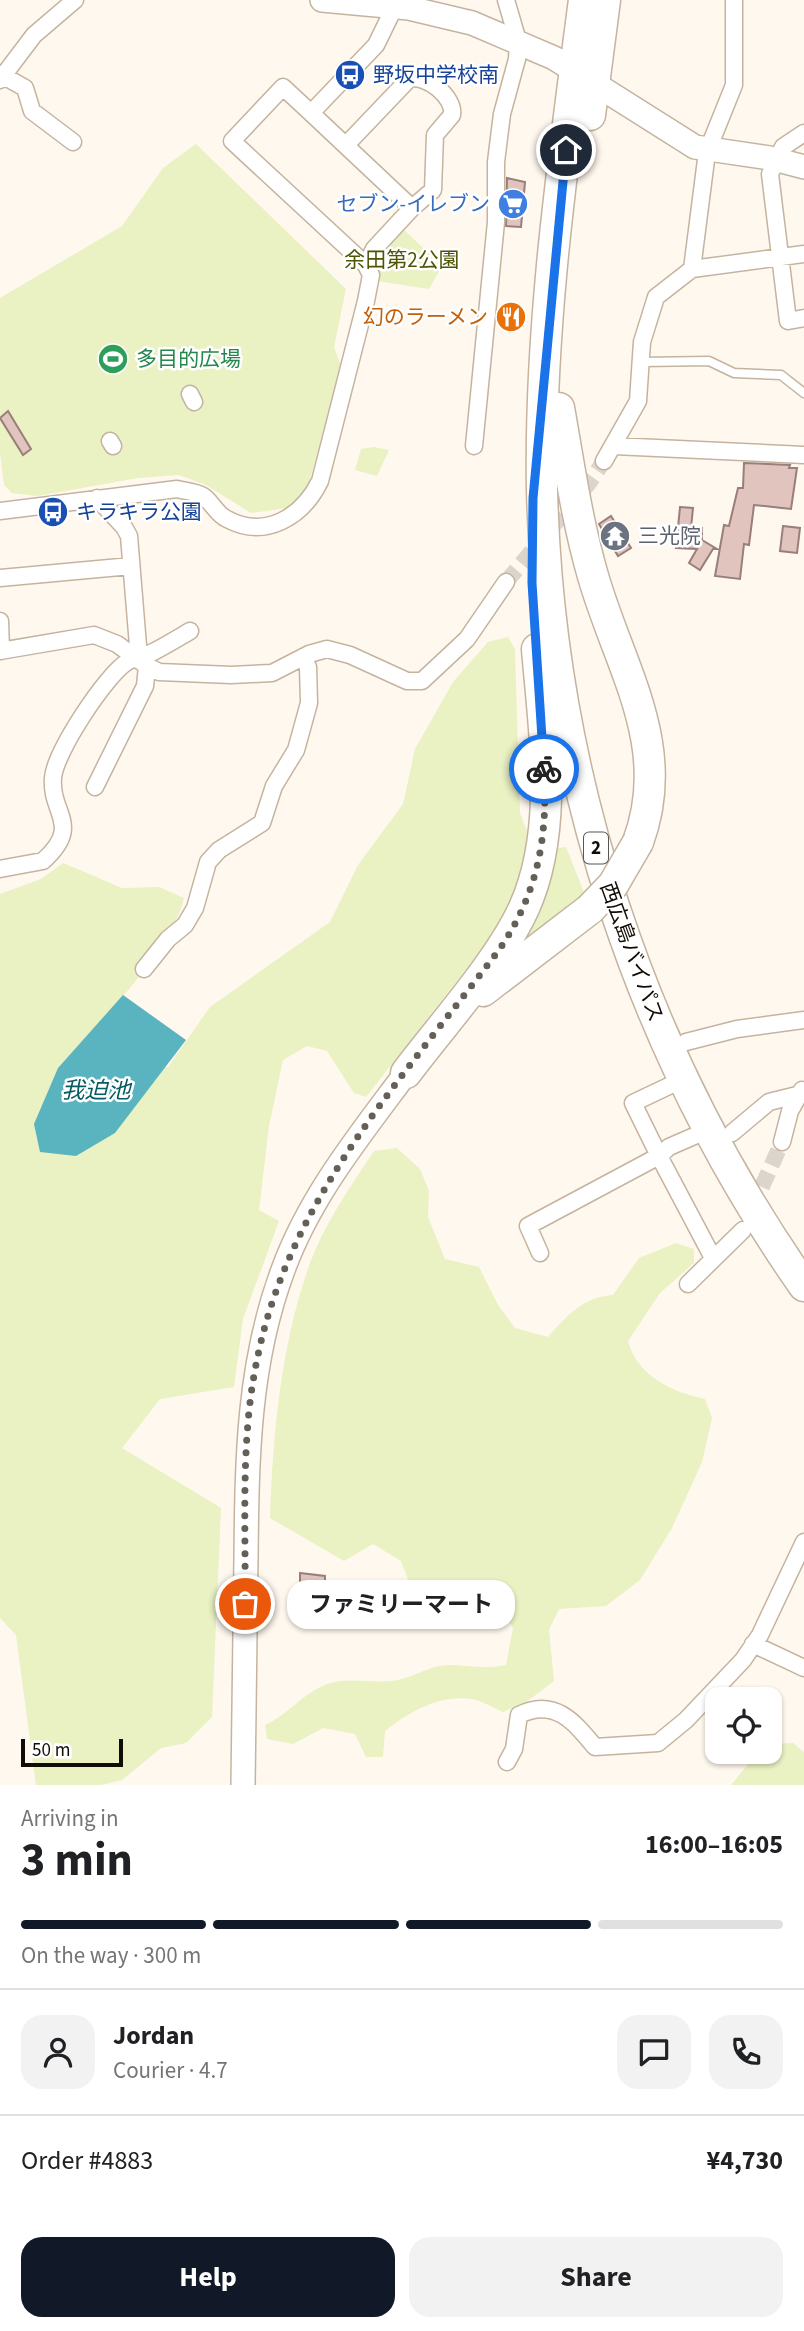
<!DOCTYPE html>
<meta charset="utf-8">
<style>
body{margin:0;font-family:"Source Sans 3","Noto Sans JP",sans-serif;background:#f2f2f2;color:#202124;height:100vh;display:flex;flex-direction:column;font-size:26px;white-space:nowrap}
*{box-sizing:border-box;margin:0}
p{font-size:23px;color:#757577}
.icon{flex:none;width:38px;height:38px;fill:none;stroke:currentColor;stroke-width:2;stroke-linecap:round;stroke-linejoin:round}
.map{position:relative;height:1785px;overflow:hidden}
.details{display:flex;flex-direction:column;background:#fff;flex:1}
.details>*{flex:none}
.tools{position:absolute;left:705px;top:1687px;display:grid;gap:14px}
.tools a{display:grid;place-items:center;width:77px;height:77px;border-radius:14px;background:#fff;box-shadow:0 2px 5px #0004;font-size:35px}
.scale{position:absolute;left:21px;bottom:18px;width:102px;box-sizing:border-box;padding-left:7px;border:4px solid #110c05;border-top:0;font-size:19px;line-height:24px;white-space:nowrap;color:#110c05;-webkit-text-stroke:5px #fff;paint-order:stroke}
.pin{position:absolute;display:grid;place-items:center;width:60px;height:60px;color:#fff;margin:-30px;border:4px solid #fff;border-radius:50%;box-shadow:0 2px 7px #0007}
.courier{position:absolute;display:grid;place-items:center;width:70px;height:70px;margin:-35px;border:5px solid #1a73e8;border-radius:50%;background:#fff;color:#222;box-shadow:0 2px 9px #0007}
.bubble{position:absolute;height:49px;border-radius:21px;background:#fff;box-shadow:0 2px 5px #0004;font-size:23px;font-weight:700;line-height:49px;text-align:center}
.overview em{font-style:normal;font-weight:700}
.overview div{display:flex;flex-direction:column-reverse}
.overview{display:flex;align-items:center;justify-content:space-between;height:119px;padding:0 21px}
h1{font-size:46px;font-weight:700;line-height:52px}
.bar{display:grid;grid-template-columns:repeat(4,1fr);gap:10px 7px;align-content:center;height:84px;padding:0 21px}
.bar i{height:9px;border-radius:5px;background:#e0e0e0}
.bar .selected{background:#111827}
.bar p{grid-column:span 4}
.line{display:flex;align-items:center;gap:18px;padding:0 21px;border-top:2px solid #e0e0e0}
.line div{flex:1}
.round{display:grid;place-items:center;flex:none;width:74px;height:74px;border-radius:21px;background:#f2f2f2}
.button{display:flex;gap:14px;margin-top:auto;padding:14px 21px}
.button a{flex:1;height:80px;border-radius:21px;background:#111827;color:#fff;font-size:28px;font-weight:700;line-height:80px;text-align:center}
.button a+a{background:#f2f2f2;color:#202124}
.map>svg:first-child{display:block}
.green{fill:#eaf1c3}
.water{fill:#59b4c0}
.building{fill:#e1c4be;stroke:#997e79;stroke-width:2}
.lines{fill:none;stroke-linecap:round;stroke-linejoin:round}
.street-tunnel{stroke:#dbd5cc;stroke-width:16;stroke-dasharray:16 8;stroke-linecap:butt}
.lane-casing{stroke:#c4b49f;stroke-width:11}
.street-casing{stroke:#c4b49f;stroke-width:19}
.secondary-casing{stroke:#c4b49f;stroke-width:26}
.highway-casing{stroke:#c4b49f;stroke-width:33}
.lane{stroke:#fff;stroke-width:8}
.street{stroke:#fff;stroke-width:16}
.secondary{stroke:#fff;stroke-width:23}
.highway{stroke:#fff;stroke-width:30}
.highway-bridge-casing{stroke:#c4b49f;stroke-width:33;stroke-linecap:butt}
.highway-bridge{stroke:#fff;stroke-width:30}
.done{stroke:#645f57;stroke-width:7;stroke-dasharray:0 12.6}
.route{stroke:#1a73e8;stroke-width:9}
.labels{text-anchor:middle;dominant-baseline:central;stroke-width:5;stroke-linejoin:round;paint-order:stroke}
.shield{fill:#fff;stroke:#585550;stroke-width:2}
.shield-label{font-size:19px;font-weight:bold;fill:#110c05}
.transit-label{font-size:21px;fill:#164399;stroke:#fff;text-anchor:start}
.shop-label{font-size:21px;fill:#366cbe;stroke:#fff;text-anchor:end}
.park-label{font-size:21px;fill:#4f5504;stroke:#fff}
.food-label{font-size:21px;fill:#c56008;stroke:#fff;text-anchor:end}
.leisure-label{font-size:21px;fill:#27864d;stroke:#fff;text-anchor:start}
.worship-label{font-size:21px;fill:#5b616d;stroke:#fff;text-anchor:start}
.street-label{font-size:21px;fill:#110c05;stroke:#fff}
.water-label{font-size:23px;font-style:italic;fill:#095b63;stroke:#fff}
</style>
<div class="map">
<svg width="804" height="1785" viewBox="0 0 804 1785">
<rect width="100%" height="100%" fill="#fff8ef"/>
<path class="green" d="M196 144 346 289 334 347 341 366 307 490 289 508 251 513 206 485 179 475 138 478 37 496 12 493 4 485 0 453V298L122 226 163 168Z
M400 226 442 266 429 289 378 281 373 256Z
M374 447 389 450 377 476 355 470 361 449Z
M508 637 515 649 520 813 530 839 520 886 489 940 366 1097 354 1093 327 1051 307 1046 283 1060 269 1126 259 1210 279 1221 243 1319 234 1387 160 1399 122 1448 221 1508 212 1717 186 1743 161 1748 122 1780 101 1785H36L16 1635 0 1618V894L41 879 63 863 122 888 159 887 184 898C171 953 97 1024 58 1068L168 1067 210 1007 330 922 358 865 403 804 415 749 453 682 488 642Z
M566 847 585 895 522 944 551 878 558 848Z
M397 1148 420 1169 429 1191 428 1217 445 1259 479 1267 498 1305 515 1328 548 1337C567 1315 584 1297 613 1295L639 1258 676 1243 694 1249V1263L660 1293 628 1341C637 1376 672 1392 705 1399L712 1418 702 1462 672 1528 640 1580 606 1606 559 1609 549 1630 554 1681 525 1703 503 1712C494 1708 482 1701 472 1699 439 1694 409 1712 385 1731L383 1757H366L355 1734 323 1728 293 1744 267 1739 265 1725C286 1716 301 1696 322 1686 346 1676 367 1683 391 1681 410 1680 429 1665 448 1665 470 1665 483 1670 506 1665L513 1628 496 1598 468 1586 415 1597 401 1561 373 1544 344 1561 270 1518C273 1431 281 1345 310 1263 325 1223 350 1187 374 1151Z
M793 1743 804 1752V1785H731L758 1752H770V1744Z"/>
<path class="water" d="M123 995 186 1040 115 1133 76 1156 40 1152 34 1124 58 1068Z"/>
<path class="building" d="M507 178 525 182 521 227 506 226Z
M501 309H522L523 326 501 325Z
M8 411 31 449 23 455 0 418Z
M744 463 790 465 789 468H797L791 509 754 505 749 545 744 544 740 579 715 576 724 525 729 526 738 488H743Z
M680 507 693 508 691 528H702V540L717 549H713L700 570 689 563 697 549 676 548Z
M611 516 631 548 618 556 599 524Z
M783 526 800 528 797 553 780 551Z
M300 1573 325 1576V1616H300Z"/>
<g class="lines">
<path class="street-tunnel" d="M506 582 589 483 604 461
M752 1209 782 1142"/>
<g class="lane-casing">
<path id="lane" d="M641 362 709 361 734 373 781 375 804 393"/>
</g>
<g class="street-casing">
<path id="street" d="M0 74 25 88 32 111 73 142
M0 80 34 35 75 0
M311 113 283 87 232 141 366 265
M804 133 783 147 770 174 788 321 804 318
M346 145 409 79C426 74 455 97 452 115L435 135 433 190 412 208
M692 269 804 254
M190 394 194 402
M110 441 113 446
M474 446 496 222V162L502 114 517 59 518 41 506 0
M614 446 804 455
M604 461 638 401 642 342 656 297 692 269 707 152 734 85V0
M97 498 124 527 129 536 139 658
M0 511 177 489C185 491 197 492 203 496 212 502 217 515 227 519 266 540 303 516 320 481L366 301 371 275 366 265 374 249 412 208 311 113 376 45 395 6
M0 578 131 566
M0 621 1 651
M0 651 94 635 117 644 147 666 159 672 231 675 272 673 309 654 327 649 350 655 407 681H422L467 639 506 582
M95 787 145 686 147 666
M0 869 43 861C83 825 50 814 53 778 55 752 106 675 127 662 135 657 145 656 153 652 165 646 178 638 190 631
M144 969 168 939 185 925 195 908 208 862 219 850 262 823 274 786 296 750 309 703 308 667 303 657
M686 1042 737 1029 804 1020
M708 1130 669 1147 659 1156 713 1258
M732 1133 769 1102 797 1095
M782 1142 790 1111 802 1090
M540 1253 528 1226 659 1156 633 1103 673 1084
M688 1284 743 1230
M753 1644 804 1668
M507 1762 514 1749 519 1715C555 1697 575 1723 595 1747L658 1743 686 1720 743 1660 760 1635 804 1542"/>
</g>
<g class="secondary-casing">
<path id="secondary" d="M322 0 409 8 472 23 554 58 695 147 770 158 804 167
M243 1785C244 1709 245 1633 246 1557 247 1458 248 1364 283 1270 310 1196 360 1135 406 1073"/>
</g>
<g class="highway-casing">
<path id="highway" d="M584 0C563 162 539 327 542 490 549 775 641 1053 804 1286
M590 115 605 0
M559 408C569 464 577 521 593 576 619 667 674 745 638 842
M483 991 590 909
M406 1073C442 1025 500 961 524 908 559 831 544 732 537 649"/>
</g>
<use href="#lane" class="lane"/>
<use href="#street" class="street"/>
<use href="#secondary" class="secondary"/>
<use href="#highway" class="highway"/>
<g class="highway-bridge-casing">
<path id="highway-bridge" d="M590 909 613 885 638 842"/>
</g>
<use href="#highway-bridge" class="highway-bridge"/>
</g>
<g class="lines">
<path class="done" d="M245 1604C246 1522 240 1436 258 1355 291 1197 404 1076 499 950 538 893 548 837 544 769"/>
<path class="route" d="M544 769 532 583 533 498 566 150"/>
</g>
<defs>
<g id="bus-disc" transform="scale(1.575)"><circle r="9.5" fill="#1a4fb4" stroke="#fff"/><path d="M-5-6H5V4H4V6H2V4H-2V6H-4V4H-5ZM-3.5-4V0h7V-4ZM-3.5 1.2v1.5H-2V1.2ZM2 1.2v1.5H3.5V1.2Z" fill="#fff"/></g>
<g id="supermarket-disc" transform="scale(1.575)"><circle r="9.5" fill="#3f7fe0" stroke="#fff"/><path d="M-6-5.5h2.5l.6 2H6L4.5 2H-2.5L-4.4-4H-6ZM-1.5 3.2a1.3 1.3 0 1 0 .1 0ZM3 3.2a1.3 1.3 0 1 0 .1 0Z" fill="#fff"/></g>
<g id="restaurant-disc" transform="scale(1.575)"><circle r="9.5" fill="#e8710a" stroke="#fff"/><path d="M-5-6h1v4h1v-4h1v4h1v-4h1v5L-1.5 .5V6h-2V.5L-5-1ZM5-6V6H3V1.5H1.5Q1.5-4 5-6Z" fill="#fff"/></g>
<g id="stadium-disc" transform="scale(1.575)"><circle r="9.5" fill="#2e9e5b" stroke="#fff"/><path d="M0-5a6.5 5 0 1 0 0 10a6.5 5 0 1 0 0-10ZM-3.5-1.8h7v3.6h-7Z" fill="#fff"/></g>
<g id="temple-disc" transform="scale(1.575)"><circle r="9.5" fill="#6b7280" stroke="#fff"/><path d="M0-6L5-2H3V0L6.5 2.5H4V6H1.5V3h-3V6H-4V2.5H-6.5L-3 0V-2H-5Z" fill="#fff"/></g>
</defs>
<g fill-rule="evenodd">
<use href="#bus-disc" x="350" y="75"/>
<use href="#supermarket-disc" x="513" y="204"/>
<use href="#restaurant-disc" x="511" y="317"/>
<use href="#stadium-disc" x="113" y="359"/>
<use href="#bus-disc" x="53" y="512"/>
<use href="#temple-disc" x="615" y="536"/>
</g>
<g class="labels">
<rect class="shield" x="584" y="832.5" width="24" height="31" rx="5"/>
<g class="shield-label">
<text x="596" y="848">2</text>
</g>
<g class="transit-label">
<text x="373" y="75">野坂中学校南</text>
<text x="76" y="512">キラキラ公園</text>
</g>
<g class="shop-label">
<text x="490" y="204">セブン-イレブン</text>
</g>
<g class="park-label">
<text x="402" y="260">余田第2公園</text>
</g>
<g class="food-label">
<text x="488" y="317">幻のラーメン</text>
</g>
<g class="leisure-label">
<text x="136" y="359">多目的広場</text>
</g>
<g class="worship-label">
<text x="638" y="536">三光院</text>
</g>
<g class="street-label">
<text transform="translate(632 952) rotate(70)">西広島バイパス</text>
</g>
<g class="water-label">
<text x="96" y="1090">我迫池</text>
</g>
</g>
</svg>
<div class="tools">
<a><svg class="icon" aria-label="locate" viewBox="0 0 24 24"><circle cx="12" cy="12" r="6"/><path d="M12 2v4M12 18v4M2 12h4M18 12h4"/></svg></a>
</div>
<div class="scale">50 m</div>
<div class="pin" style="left:245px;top:1604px;background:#ea580c"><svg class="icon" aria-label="bag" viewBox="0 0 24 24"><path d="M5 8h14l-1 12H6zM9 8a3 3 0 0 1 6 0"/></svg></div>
<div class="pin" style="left:566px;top:150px;background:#1f2937"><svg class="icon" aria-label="home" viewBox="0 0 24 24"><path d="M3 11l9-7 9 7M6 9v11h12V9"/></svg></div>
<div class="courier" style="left:544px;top:769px"><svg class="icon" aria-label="bike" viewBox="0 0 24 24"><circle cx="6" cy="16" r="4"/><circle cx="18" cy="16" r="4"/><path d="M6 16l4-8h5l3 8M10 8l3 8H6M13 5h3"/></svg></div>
<div class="bubble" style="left:287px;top:1580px;width:228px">ファミリーマート</div>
</div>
<section class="details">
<div class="overview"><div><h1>3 min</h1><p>Arriving in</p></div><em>16:00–16:05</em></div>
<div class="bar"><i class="selected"></i><i class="selected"></i><i class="selected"></i><i></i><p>On the way · 300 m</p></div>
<div class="line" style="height:126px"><a class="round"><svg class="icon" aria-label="person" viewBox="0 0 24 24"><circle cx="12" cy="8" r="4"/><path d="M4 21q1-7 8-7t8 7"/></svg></a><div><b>Jordan</b><p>Courier · 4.7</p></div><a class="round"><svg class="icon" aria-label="chat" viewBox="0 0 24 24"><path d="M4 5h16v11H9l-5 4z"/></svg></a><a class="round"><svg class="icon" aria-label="phone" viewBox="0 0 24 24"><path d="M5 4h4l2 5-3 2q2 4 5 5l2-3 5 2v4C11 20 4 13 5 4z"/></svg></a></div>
<div class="line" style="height:91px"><div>Order #4883</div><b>¥4,730</b></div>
<div class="button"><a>Help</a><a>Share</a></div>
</section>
